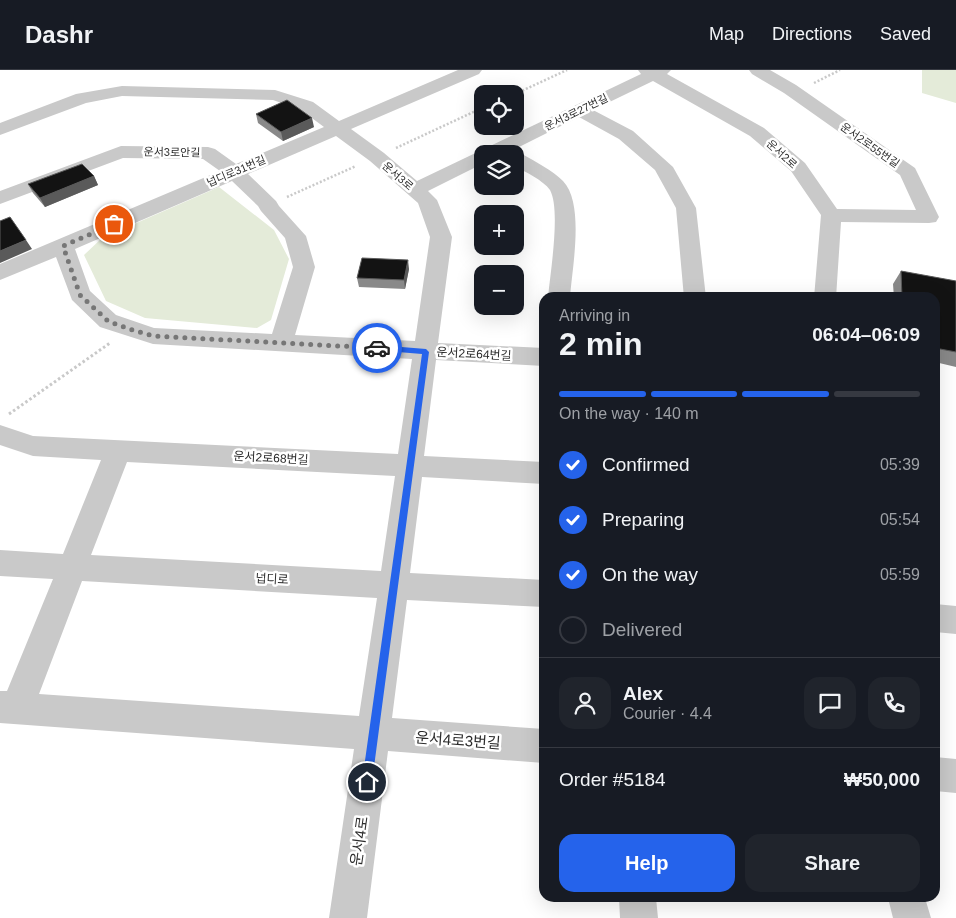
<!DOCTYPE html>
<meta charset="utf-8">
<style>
body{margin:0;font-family:Arial,"Noto Sans KR",sans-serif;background:#20242c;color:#f1f3f6;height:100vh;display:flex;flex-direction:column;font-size:19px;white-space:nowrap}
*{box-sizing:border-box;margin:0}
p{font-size:16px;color:#9ea1a6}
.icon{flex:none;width:28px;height:28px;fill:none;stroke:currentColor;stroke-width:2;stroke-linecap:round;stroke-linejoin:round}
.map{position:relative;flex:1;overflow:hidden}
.details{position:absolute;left:539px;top:222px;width:401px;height:610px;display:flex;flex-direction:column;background:#171b24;border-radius:15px;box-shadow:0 5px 20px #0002}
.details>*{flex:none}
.tools{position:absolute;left:474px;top:15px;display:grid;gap:10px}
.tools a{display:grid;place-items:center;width:50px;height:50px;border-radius:10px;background:#171b24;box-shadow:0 5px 20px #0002;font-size:25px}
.pin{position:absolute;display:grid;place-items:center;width:42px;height:42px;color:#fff;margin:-21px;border:2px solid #fff;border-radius:50%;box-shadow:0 1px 5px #0007}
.courier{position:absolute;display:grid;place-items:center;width:50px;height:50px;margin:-25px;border:4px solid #2563eb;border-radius:50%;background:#fff;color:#222;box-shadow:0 1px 6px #0007}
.head em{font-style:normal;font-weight:800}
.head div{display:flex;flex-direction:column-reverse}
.head{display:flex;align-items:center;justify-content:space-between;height:85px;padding:0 20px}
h1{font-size:32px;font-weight:800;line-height:38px}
.bar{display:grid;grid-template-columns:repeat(4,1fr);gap:8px 5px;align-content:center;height:60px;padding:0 20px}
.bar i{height:6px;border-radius:4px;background:#363941}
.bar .active{background:#2563eb}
.bar p{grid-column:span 4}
.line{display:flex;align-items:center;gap:12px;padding:0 20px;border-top:1px solid #363941}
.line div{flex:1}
.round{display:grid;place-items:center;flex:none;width:52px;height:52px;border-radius:15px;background:#20242c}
ol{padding:0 20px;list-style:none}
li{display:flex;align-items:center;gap:15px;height:55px}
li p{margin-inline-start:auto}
li .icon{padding:5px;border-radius:50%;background:#2563eb;color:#fff;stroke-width:4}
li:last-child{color:#9ea1a6}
li i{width:28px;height:28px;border:2px solid #363941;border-radius:50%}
.primary-button{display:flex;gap:10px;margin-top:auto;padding:10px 20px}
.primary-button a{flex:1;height:58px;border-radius:15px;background:#2563eb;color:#fff;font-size:20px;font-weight:800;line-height:58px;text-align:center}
.primary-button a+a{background:#20242c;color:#f1f3f6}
header{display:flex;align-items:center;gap:30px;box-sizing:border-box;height:70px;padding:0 25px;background:#171b24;border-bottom:1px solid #363941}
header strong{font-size:24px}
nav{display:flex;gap:28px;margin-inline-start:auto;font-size:18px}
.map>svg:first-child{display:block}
.green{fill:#e4ebd9}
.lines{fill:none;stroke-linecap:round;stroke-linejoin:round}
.path-far1{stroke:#c9c9c9;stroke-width:2.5;stroke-dasharray:2 2;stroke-linecap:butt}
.path{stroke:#c9c9c9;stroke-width:3;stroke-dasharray:2.5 2.5;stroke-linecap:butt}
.minor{fill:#c9c9c9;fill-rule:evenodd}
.wall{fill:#898989}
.shaded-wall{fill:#5a5a5a}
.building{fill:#131313;stroke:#5a5a5a}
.route{fill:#2563eb}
.done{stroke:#767676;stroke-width:5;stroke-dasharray:0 9}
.labels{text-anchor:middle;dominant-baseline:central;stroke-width:5;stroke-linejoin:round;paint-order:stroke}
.far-street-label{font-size:11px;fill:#2c2c2c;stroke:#fff}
.street-label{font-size:12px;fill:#2c2c2c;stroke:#fff}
.near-street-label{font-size:15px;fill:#2c2c2c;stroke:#fff}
</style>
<header>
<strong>Dashr</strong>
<nav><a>Map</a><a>Directions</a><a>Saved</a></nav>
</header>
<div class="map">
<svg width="956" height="848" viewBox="0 0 956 848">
<rect width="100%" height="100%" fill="#fff"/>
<path class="green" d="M922 0H956V33L922 23Z
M219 117 274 160 289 189 271 250 257 258 145 248 106 231 84 185 102 168Z"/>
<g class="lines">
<path class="path-far1" d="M814 13 840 0
M515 24 567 0
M396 78 482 38
M287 127 356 96"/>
<path class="path" d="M9 344 110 273"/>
<path class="minor" d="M458 0H482L479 4 351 59 384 83 417 111 641 4 638 0H671L667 4 764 58 805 93 837 139 916 140 900 105 784 23 752 4 749 0H770L796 15 915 98 939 147 936 152 929 153 841 152 836 228H814L821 145 791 101 750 66 653 11 593 40 633 61 673 97 696 138 706 228H684L676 138 655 100 619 69 579 47 505 84H482V94L428 121 437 130 452 167 438 273 544 278V296L436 290 424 386 544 392V414L422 407 410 503 544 510V537L407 530 392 648 544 659V693L388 681 367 848H329L354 679 0 653V621H7L53 509 0 506V480L63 484 101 390 33 386 0 375V355L33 366 398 384 412 289 153 274 100 257 72 230 56 187 0 210V194L220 101 203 89 123 88 0 134V121L121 76 208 77 215 79 236 94 324 57 301 40 273 30 122 26 86 33 0 65V53L76 24 122 16 275 20 313 32 339 51ZM336 66 370 91 418 133 430 167 415 271 295 265 315 197 306 166 279 136 276 131 248 104ZM232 111 258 136 261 141 285 168 293 197 272 264 154 258 116 245 90 221 75 179ZM127 392 395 406 381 501 91 485ZM82 511 377 528 359 646 39 624Z
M515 82 522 84C536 92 552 100 563 111 585 134 572 198 570 228H548C550 204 561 140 550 120 543 110 525 102 515 96V84H509Z
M935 534 956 536V564L935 562Z
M935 687 956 689V723L935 721Z
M619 828H656L658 848H620Z
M888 828H925L931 848H893Z"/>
</g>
<path class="wall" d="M256 44 314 57 283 71 258 53Z
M94 106 98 115 45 137 33 123 28 114Z
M409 199 405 219 359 217 357 208Z
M901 201 956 211V297L935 292V228H894L893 214Z"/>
<path class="shaded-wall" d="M312 48 314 57 283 71 281 62Z
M94 106 98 115 45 137 40 128Z
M26 170 32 179 0 193V181Z
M408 190 409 199 405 219 404 210Z"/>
<path class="building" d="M287 30 312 48 281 62 256 44Z
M82 94 94 106 40 128 28 114Z
M10 147 26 170 0 181V151Z
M362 188 408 190 404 210 357 208Z
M901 201 956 211V282L935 278V228H902Z"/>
<path class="route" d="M377 275 426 279 429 282 372 712 367 717 362 712 422 284 374 280 373 278Z"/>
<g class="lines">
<path class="done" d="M114 154 63 176 80 225 108 251 129 259 153 266 377 278"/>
</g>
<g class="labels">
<g class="far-street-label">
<text transform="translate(576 42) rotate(-26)">운서3로27번길</text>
<text transform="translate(870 75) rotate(35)">운서2로55번길</text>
<text transform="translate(172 82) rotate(1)">운서3로안길</text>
<text transform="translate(782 84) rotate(42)">운서2로</text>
<text transform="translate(236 101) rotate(-23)">넙디로31번길</text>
<text transform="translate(398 106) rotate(41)">운서3로</text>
</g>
<g class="street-label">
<text transform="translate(474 284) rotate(3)">운서2로64번길</text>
<text transform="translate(271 388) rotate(3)">운서2로68번길</text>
<text transform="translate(272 509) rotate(3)">넙디로</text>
</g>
<g class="near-street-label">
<text transform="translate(458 670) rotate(4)">운서4로3번길</text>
<text transform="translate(359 771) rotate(-82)">운서4로</text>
</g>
</g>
</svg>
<div class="tools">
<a><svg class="icon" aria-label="locate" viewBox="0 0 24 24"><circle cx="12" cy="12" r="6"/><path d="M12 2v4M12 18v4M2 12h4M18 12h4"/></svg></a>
<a><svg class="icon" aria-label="layers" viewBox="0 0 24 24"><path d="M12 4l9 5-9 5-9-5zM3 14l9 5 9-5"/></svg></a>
<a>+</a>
<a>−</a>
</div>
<div class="pin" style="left:114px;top:154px;background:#ea580c"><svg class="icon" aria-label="bag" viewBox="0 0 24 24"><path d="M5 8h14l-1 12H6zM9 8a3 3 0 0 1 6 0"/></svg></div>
<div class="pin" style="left:367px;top:712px;background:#1f2937"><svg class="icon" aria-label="home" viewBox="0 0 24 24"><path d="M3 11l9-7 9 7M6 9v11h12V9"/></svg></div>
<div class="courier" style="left:377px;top:278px"><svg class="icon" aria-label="car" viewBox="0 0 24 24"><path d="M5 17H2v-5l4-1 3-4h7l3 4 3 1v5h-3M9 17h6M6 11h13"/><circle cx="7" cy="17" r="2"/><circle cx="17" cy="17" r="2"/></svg></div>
<section class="details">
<div class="head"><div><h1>2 min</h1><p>Arriving in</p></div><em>06:04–06:09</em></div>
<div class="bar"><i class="active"></i><i class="active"></i><i class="active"></i><i></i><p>On the way · 140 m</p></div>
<ol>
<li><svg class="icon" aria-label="check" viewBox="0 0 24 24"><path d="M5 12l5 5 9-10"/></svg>Confirmed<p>05:39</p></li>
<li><svg class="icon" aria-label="check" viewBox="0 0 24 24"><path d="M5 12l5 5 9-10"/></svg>Preparing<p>05:54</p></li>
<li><svg class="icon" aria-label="check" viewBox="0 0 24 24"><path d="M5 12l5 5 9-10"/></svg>On the way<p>05:59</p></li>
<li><i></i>Delivered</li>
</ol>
<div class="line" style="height:90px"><a class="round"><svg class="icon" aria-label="person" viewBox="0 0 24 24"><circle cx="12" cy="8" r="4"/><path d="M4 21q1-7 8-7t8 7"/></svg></a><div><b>Alex</b><p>Courier · 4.4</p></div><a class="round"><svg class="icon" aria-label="chat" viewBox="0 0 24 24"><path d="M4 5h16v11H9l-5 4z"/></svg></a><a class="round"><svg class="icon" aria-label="phone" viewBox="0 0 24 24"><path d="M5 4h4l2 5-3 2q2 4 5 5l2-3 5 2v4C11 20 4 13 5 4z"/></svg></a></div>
<div class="line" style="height:65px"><div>Order #5184</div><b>₩50,000</b></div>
<div class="primary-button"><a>Help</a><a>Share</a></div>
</section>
</div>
